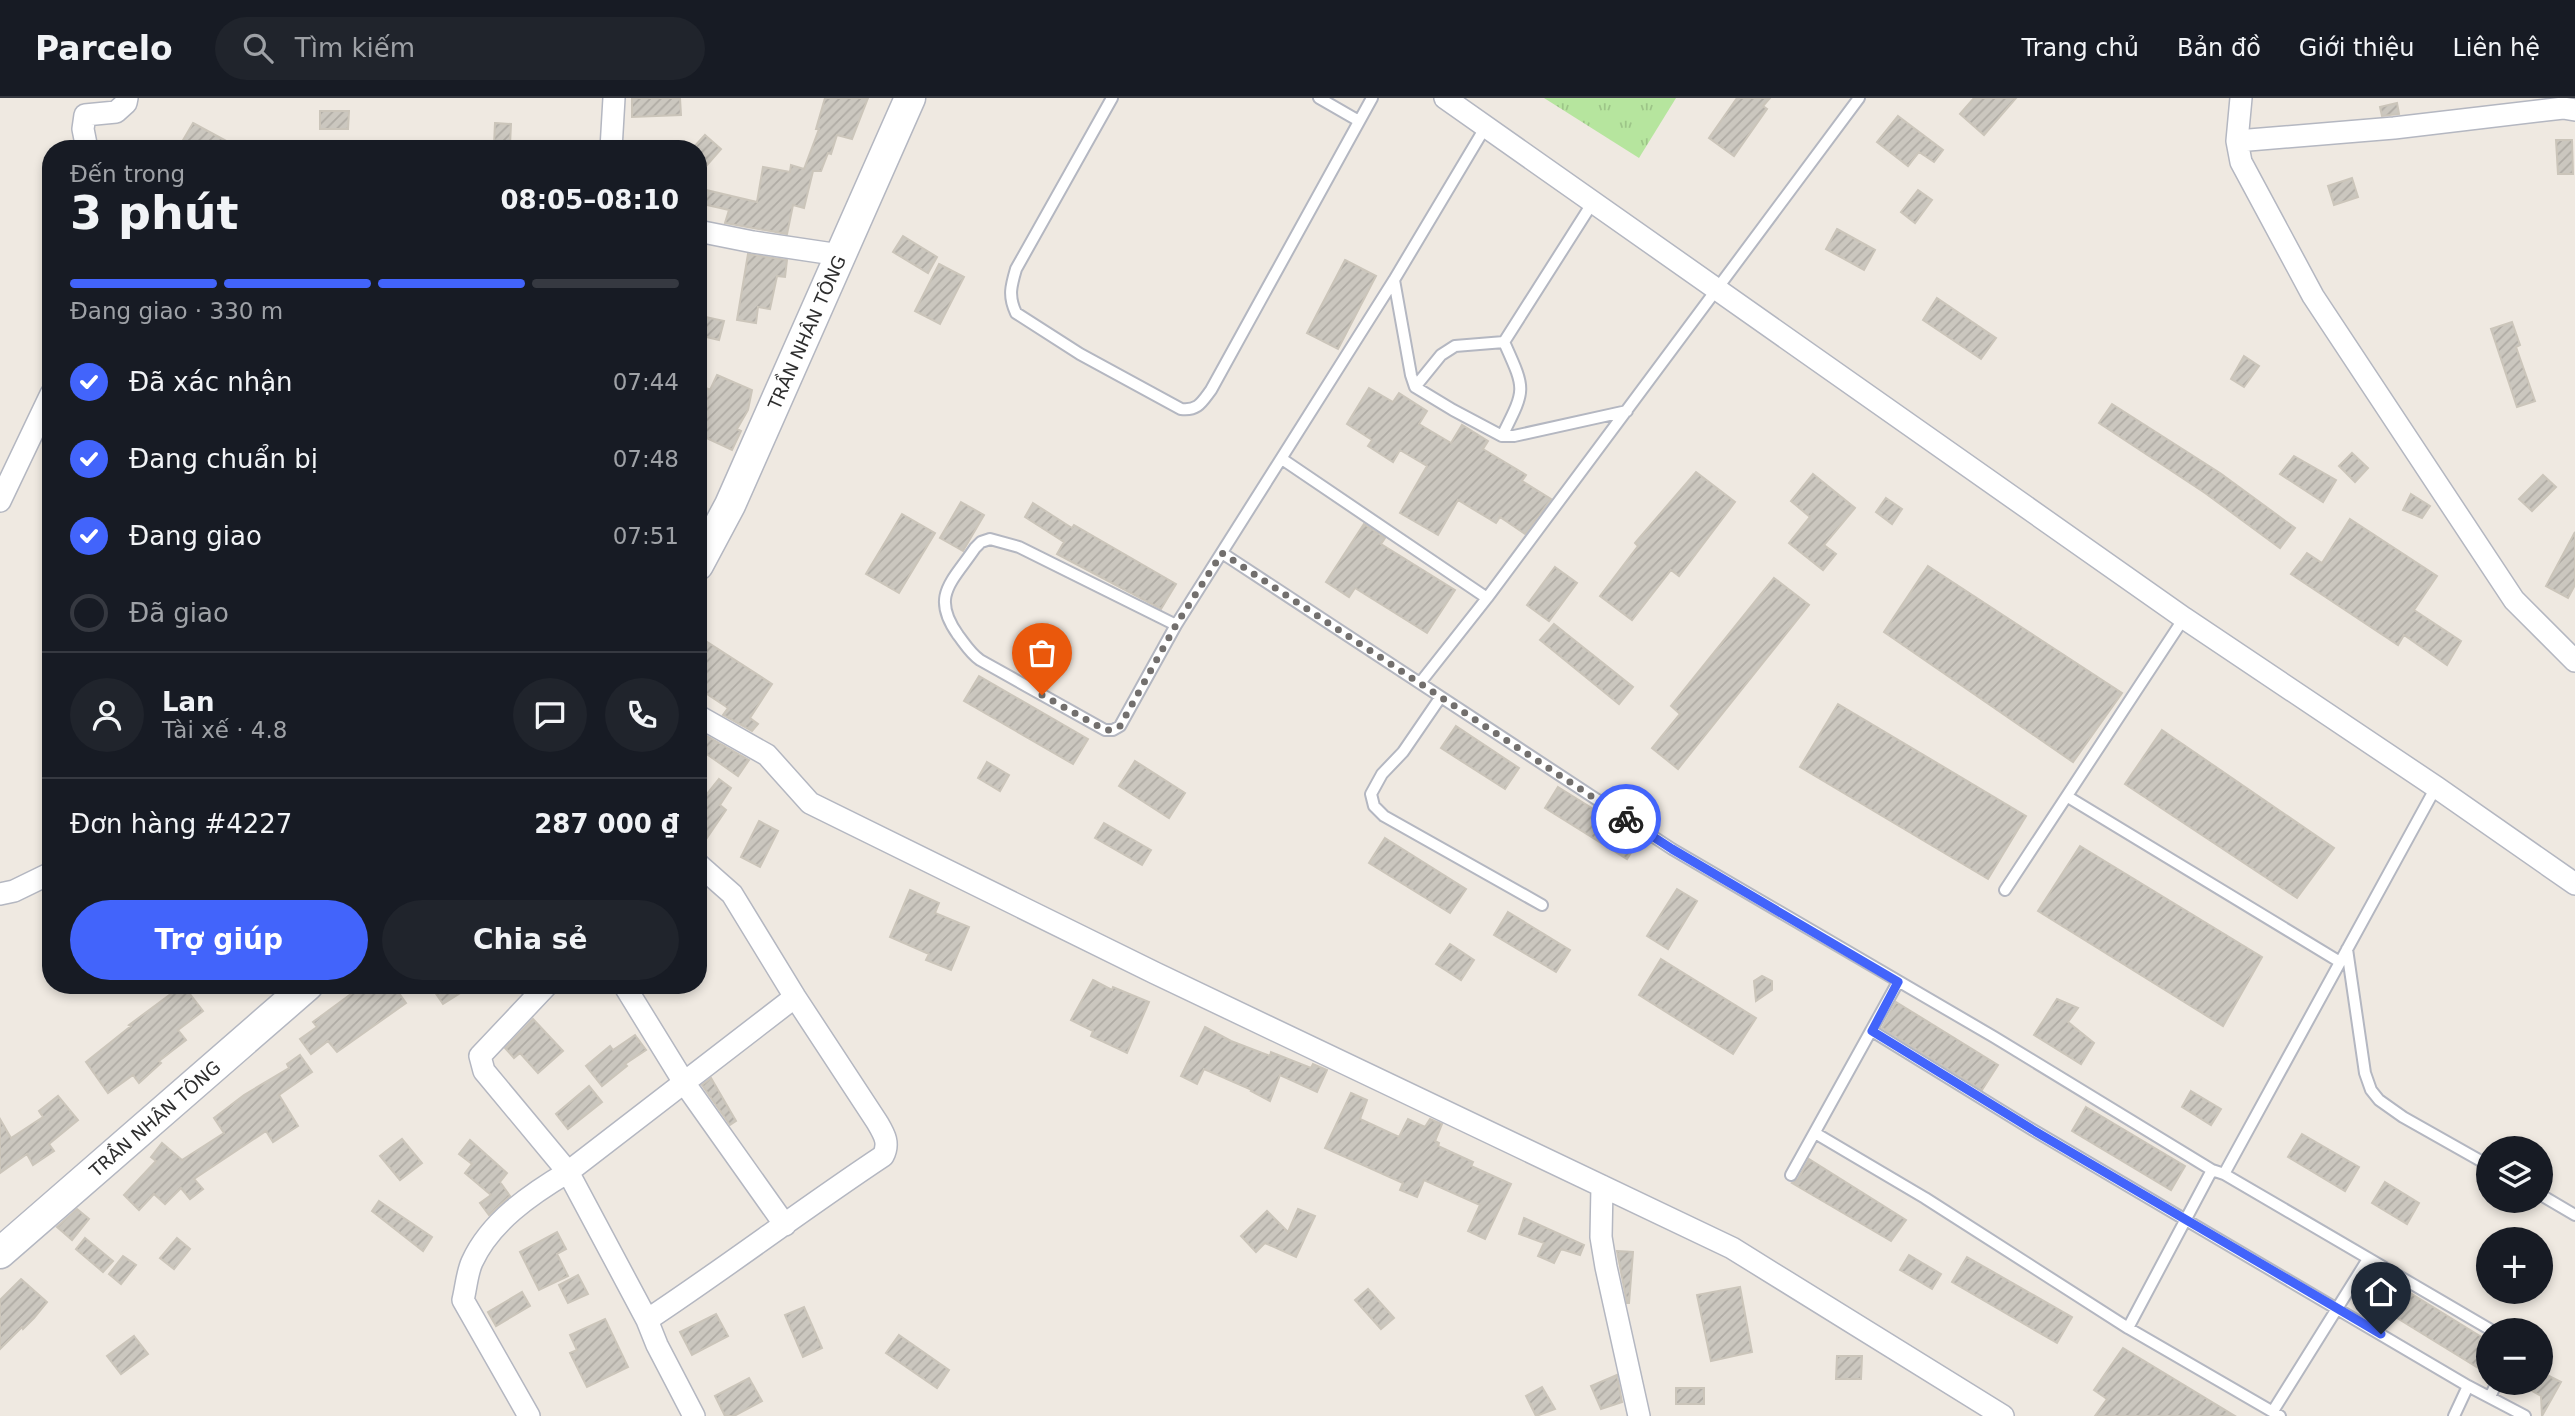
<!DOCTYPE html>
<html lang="vi">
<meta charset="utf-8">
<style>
body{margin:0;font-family:"DejaVu Sans",sans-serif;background:#20242c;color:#f1f3f6;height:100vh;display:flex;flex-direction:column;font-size:26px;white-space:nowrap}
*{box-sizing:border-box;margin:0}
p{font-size:23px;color:#9ea1a6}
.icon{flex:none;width:38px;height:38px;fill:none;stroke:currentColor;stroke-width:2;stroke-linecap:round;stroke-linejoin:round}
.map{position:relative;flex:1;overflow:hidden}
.drawer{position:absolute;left:42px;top:42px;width:665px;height:854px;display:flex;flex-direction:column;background:#171b24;border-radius:28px;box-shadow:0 4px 10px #0003}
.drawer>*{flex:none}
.fabs{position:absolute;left:2476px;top:1038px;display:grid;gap:14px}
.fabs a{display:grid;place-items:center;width:77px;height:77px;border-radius:50%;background:#171b24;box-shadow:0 4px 10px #0003;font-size:35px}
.pin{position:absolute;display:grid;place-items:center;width:60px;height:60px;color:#fff;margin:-72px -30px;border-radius:50% 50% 50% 0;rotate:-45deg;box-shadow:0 0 7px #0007}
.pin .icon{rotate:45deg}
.courier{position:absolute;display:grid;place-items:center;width:70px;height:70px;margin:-35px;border:5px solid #4264fb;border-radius:50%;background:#fff;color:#222;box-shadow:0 2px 9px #0007}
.overview em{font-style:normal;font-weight:700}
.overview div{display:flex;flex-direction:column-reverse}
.overview{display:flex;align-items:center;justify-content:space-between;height:119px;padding:0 28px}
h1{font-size:46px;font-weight:700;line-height:52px}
.bar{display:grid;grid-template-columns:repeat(4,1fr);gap:10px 7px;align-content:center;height:84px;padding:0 28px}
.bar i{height:9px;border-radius:5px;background:#363941}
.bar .current{background:#4264fb}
.bar p{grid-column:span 4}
.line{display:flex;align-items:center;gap:18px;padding:0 28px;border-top:2px solid #363941}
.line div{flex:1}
.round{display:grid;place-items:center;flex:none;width:74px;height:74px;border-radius:37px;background:#20242c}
ol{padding:0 28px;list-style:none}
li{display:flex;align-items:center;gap:21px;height:77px}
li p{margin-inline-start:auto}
li .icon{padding:7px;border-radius:50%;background:#4264fb;color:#fff;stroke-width:4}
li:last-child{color:#9ea1a6}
li i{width:38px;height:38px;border:4px solid #363941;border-radius:50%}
.button{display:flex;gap:14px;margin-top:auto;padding:14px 28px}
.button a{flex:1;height:80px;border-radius:42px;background:#4264fb;color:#fff;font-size:28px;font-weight:700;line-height:80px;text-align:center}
.button a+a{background:#20242c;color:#f1f3f6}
header{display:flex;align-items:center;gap:42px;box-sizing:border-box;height:98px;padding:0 35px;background:#171b24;border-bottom:2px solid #363941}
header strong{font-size:33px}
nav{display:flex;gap:38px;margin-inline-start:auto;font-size:24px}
.search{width:490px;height:63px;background:#20242c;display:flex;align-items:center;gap:18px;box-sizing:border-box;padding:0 24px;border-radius:38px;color:#9ea1a6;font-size:26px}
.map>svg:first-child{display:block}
.grass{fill:url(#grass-tufts)}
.building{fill:url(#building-hatch);stroke:#cbc5ba;stroke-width:2}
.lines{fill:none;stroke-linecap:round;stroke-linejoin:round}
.lane-casing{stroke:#b4b7c1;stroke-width:14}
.street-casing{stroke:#b4b7c1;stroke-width:24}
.secondary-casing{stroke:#b4b7c1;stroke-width:33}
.lane{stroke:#fff;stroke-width:10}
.street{stroke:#fff;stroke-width:21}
.secondary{stroke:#fff;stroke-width:30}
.done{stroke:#726f6d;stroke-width:7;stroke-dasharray:0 12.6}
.route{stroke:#4264fb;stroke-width:9}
.labels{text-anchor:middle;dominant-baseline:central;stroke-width:7;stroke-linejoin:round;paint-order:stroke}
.street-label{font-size:18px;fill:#2e2e2e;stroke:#fff}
</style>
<header>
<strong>Parcelo</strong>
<div class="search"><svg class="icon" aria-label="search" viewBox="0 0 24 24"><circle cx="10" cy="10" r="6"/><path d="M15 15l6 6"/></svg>Tìm kiếm</div>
<nav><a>Trang chủ</a><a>Bản đồ</a><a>Giới thiệu</a><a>Liên hệ</a></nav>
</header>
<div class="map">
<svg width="2575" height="1318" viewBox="0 0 2575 1318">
<defs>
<pattern id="grass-tufts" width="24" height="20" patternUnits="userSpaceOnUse" patternTransform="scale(1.75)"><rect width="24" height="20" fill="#b6e59e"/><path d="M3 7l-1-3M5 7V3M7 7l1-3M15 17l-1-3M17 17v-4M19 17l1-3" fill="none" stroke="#9dc588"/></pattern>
<pattern id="building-hatch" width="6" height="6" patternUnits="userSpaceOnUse" patternTransform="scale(1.75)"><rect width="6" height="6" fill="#cbc7bf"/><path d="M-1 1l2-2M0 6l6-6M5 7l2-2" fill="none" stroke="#afaba4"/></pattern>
</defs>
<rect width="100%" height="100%" fill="#efe9e1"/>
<path class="grass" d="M1544 0H1676L1639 60Z"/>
<path class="building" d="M632 0H680L681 17 632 19Z
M825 0H868L852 41 837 37 831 56 828 55 821 73H813L804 110 793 107 787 136 725 125 729 112 698 105V90L757 104 763 69 790 74 791 67 804 71 819 31H816Z
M1737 0H1770L1763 8 1767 11 1734 58 1709 40Z
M1974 0H2016L1984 37 1960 16Z
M2397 5 2399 16 2382 18 2380 9Z
M320 13H349L348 31H320Z
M1898 18 1943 52 1934 64 1919 54 1908 68 1877 44Z
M193 25 241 51H194L182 44Z
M495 25 511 26 510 47H494Z
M705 37 721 51 707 67 698 59V51H692Z
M2556 42H2572L2573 76H2558Z
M2352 80 2358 99 2334 107 2328 88Z
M1918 92 1932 102 1915 125 1901 114Z
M1837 131 1875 152 1864 172 1826 151Z
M903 138 937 159 928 175 893 154Z
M748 156 787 162 785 179 777 178 770 211 758 209 756 225 737 222Z
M1345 162 1376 178 1338 251 1307 235Z
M939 166 964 179 940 226 915 213Z
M1937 200 1996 240 1981 261 1923 222Z
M701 218 724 223 719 242 698 237Z
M2512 224 2520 247 2516 249 2535 303 2517 309 2491 231Z
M2244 258 2259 268 2244 289 2231 281Z
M717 277 752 292 748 312 737 331 741 333 732 352 698 336V286L710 292Z
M1369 290 1393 304 1399 295 1427 313 1419 326 1451 345 1462 327 1488 343 1483 351 1526 377 1522 383 1551 401 1525 436 1500 419 1496 425 1458 402 1438 437 1400 415 1427 368 1400 352 1393 364 1368 348 1372 342 1347 326Z
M2112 306 2220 375 2295 430 2280 450 2205 395 2099 325Z
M2352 355 2368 370 2355 384 2339 368Z
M2294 358 2336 382 2323 404 2280 376Z
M1696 374 1735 404 1679 478 1671 472 1632 522 1600 498 1638 448 1635 445Z
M1813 376 1855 410 1824 447 1836 456 1823 472 1789 445 1810 419 1791 403Z
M2543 377 2556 389 2532 413 2519 401Z
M2411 396 2430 408 2422 420 2403 412Z
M1886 400 1902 411 1892 426 1876 414Z
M961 404 984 417 963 453 940 440Z
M1033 405 1072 430 1074 427 1176 486 1161 511 1057 456 1064 444 1025 419Z
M902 416 935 435 899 495 866 476Z
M2350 421 2437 478 2414 512 2461 543 2447 567 2404 537 2398 547 2291 476 2307 455 2322 465Z
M1364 426 1385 440 1381 446 1455 492 1427 535 1355 490 1349 499 1326 484Z
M2575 434V487L2568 500 2546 488Z
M1928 468 2122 595 2073 664 1884 534Z
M1555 469 1577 485 1549 523 1527 507Z
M1774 480 1809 507 1678 671 1652 650 1680 616 1671 608Z
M1554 526 1633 589 1619 606 1540 542Z
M698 538 772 586 750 620 758 626 752 633 723 617 728 610 698 590Z
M979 578 1088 641 1073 666 964 603Z
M1838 606 2026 718 1988 781 1800 669Z
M1456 628 1519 670 1505 691 1441 650Z
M2162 632 2334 750 2297 800 2125 686Z
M698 633 749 662 738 678 698 650Z
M1135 663 1185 695 1169 720 1119 688Z
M987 664 1009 677 1000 693 978 680Z
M719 681 731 690 720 707 726 712 698 753V707Z
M1558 689 1640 740 1627 761 1545 710Z
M759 723 778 733 760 769 741 759Z
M1104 725 1151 752 1142 767 1095 740Z
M1385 740 1466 791 1450 815 1369 765Z
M2080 748 2262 859 2223 928 2038 813Z
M1677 791 1697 803 1668 851 1647 838Z
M910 792 939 805 935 815 969 829 951 872 926 862 929 856 890 839Z
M1508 814 1570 852 1556 874 1494 837Z
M1450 846 1474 862 1461 882 1436 866Z
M1661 861 1756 920 1733 956 1639 897Z
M1762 878 1772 883V892L1756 903 1754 883Z
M1093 882 1112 892 1113 889 1149 904 1127 955 1091 938 1093 933 1071 922Z
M183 887 203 913 178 932 186 942 159 963 161 965 139 985 133 977 108 995 86 964 131 928 129 927Z
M351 887H393L406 905 337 954 328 943 311 956 300 941 317 929 313 924 355 893Z
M430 887H473L443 906Z
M2057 901 2078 910 2068 924 2094 945 2081 966 2034 937Z
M1896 904 1998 967 1982 992 1882 930Z
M533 921 563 953 538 975 520 955 514 960 505 950Z
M1205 929 1231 943 1270 958 1271 954 1311 970 1313 966 1327 972 1317 994 1280 977 1270 1003 1251 993 1252 992 1204 971 1197 986 1181 978Z
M635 937 646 952 625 966 627 968 602 988 586 968 610 948 613 952Z
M300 957 312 974 279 997 298 1028 273 1044 266 1033 194 1081 203 1091 190 1101 181 1090 165 1106 154 1096 139 1112 124 1097 156 1063 151 1059 162 1045 182 1062 224 1035 214 1020 244 997 289 970 287 966Z
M711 980 736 1023 730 1027 702 987Z
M589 988 602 1004 568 1031 556 1016Z
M2191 993 2221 1011 2211 1027 2182 1009Z
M1351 995 1367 1002 1360 1021 1399 1039 1408 1021 1425 1029 1430 1021 1442 1026 1435 1043 1439 1045 1438 1048 1473 1064 1471 1068 1511 1086 1485 1141 1468 1133 1480 1107 1424 1082 1417 1099 1400 1092 1403 1085 1325 1050Z
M58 998 78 1022 49 1046 54 1053 33 1067 27 1056 0 1075V1021L11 1040 43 1019 39 1013Z
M2086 1009 2185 1068 2171 1092 2072 1033Z
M2302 1036 2359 1069 2345 1093 2288 1059Z
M402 1041 422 1065 400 1082 380 1058Z
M470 1042 507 1075 500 1084 510 1098 489 1117 480 1105 491 1097 465 1075 472 1066 459 1056Z
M1809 1061 1906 1122 1891 1143 1792 1085 1798 1081Z
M2385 1084 2419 1105 2407 1126 2372 1105Z
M379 1103 432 1139 423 1153 372 1113Z
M77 1111 89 1121 72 1142 57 1129Z
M1298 1111 1315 1118 1296 1159 1265 1145 1256 1154 1241 1138 1267 1113 1288 1134Z
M1524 1120 1584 1147 1580 1157 1561 1151 1554 1165 1538 1158 1544 1145 1519 1136Z
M557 1134 566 1151 557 1156 568 1178 539 1192 520 1154Z
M85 1140 113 1163 103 1174 76 1151Z
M177 1140 190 1151 174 1171 160 1160Z
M1617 1153 1633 1154 1629 1205H1627Z
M1909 1157 1941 1176 1932 1191 1900 1172Z
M123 1158 136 1167 121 1186 109 1176Z
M1967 1159 2072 1219 2057 1245 1952 1184Z
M578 1177 588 1196 568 1205 559 1187Z
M2386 1180 2488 1243V1276L2371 1204Z
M21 1181 47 1204 34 1220 23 1231 22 1229 0 1251V1202Z
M1740 1189 1752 1254 1711 1263 1697 1197Z
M1368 1191 1394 1220 1381 1231 1355 1202Z
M522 1194 530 1208 496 1228 488 1214Z
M804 1209 822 1250 803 1259 785 1217Z
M716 1216 728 1238 692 1257 680 1234Z
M605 1221 628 1269 587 1289 570 1255 577 1252 570 1237Z
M899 1237 949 1272 937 1290 886 1255Z
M134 1238 148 1256 121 1276 107 1258Z
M2123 1250 2235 1318H2095L2107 1301 2094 1292Z
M1837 1258H1862L1861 1281H1836Z
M2541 1274 2561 1284 2542 1318 2541 1298 2516 1284H2541Z
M1617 1277 1622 1304 1601 1311 1591 1288Z
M749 1280 762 1303 734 1318H725L715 1298Z
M1542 1289 1555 1311 1536 1318 1526 1298Z
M1676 1290H1704V1306H1676Z"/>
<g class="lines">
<g class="lane-casing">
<path id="lane" d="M1112 0 1016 171C1011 188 1008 198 1016 215L1080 256 1181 311C1198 313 1202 304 1211 292L1372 0
M1319 0 1359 23
M1394 182 1411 277 1415 289 1453 312 1502 338H1514L1627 313
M1504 244 1593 104
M1415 289 1441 257 1455 248 1504 244
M1502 338C1526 290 1526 293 1504 244
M1282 361 1487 500
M1222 455 1672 751 1994 939 2212 1072 2224 1076 2491 1232
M1176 527 1019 449 990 441 981 444 975 450C952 484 930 498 958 537 965 546 970 555 980 562L1105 632H1113L1120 628 1176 527 1394 182 1486 28
M1420 585 1487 500 1859 0
M1440 600 1403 654 1382 676 1371 696 1374 708 1384 718 1542 807
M2068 699 2340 864
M2005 792 2184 520
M2347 851 2365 975 2371 992 2379 1002 2403 1019 2488 1067
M1872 933 2033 1032 2468 1288 2525 1318
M1815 1035 1925 1100 2128 1230 2280 1318
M2224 1076 2436 689
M1791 1077 1898 884
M2541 1097 2575 1117
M2128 1230 2212 1072
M2490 1299 2497 1284
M2273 1313 2368 1161
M2454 1318 2468 1288"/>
</g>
<g class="street-casing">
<path id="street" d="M1445 0 2184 520 2436 689 2575 786
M2241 0 2237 43 2241 64 2313 198 2514 502 2575 563
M2237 43 2394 30 2563 10 2575 12
M87 51 83 31 85 17 116 14 126 5 127 0
M611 51 614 0
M698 133 753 144 840 157
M0 403 51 296
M698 618 767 657 810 705 1155 875 1732 1150 2003 1318
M0 796 14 793 51 775
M547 887 480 958 484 973 568 1074 647 1222 657 1247 694 1318
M624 887 685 986 785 1127
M1602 1088 1601 1139 1606 1169 1639 1318
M647 1222C727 1169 803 1111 883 1058 890 1045 884 1036 877 1024L795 899 732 796 698 766
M529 1318 463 1202C466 1190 467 1175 472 1164 490 1124 531 1096 568 1074L795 899"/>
</g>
<g class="secondary-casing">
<g id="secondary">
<path id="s1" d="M698 467 730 407 910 0"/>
<path id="s2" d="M0 1155 308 887"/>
</g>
</g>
<use href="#lane" class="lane"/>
<use href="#street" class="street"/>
<use href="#secondary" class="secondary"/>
</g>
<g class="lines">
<path class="done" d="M1042 597 1105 632H1113L1120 628 1176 527 1222 455 1626 721"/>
<path class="route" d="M1626 721 1672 751 1898 884 1872 933 2033 1032 2381 1236"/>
</g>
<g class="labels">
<g class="street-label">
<text stroke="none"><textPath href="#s1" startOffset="257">TRẦN NHÂN TÔNG</textPath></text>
<text stroke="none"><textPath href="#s2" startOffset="205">TRẦN NHÂN TÔNG</textPath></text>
</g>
</g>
</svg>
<div class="fabs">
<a><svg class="icon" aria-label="layers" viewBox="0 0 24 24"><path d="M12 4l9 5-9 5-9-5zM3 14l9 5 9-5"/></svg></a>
<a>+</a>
<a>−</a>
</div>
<div class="pin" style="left:1042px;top:597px;background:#ea580c"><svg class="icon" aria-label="bag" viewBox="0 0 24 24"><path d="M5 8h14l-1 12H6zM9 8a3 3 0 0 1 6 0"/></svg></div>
<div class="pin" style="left:2381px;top:1236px;background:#1f2937"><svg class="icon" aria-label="home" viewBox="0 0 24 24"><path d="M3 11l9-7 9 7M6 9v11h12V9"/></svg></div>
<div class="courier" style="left:1626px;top:721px"><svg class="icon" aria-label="bike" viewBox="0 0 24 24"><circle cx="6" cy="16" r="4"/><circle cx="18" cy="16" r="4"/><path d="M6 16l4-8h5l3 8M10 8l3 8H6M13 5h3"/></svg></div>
<section class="drawer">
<div class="overview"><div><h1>3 phút</h1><p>Đến trong</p></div><em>08:05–08:10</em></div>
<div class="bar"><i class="current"></i><i class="current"></i><i class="current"></i><i></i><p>Đang giao · 330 m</p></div>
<ol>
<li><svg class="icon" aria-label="check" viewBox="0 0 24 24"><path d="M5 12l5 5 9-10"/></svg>Đã xác nhận<p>07:44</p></li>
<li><svg class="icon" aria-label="check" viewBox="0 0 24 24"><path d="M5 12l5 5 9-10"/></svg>Đang chuẩn bị<p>07:48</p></li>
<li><svg class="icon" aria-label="check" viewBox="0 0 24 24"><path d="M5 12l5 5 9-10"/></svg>Đang giao<p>07:51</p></li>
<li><i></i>Đã giao</li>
</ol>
<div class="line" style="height:126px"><a class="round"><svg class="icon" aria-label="person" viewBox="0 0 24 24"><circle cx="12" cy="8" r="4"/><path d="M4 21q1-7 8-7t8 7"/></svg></a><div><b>Lan</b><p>Tài xế · 4.8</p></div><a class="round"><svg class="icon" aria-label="chat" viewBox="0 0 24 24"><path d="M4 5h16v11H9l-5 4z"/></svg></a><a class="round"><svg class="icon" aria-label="phone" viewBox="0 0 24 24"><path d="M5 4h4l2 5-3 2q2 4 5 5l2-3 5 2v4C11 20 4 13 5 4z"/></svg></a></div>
<div class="line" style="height:91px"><div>Đơn hàng #4227</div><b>287 000 ₫</b></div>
<div class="button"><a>Trợ giúp</a><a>Chia sẻ</a></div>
</section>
</div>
